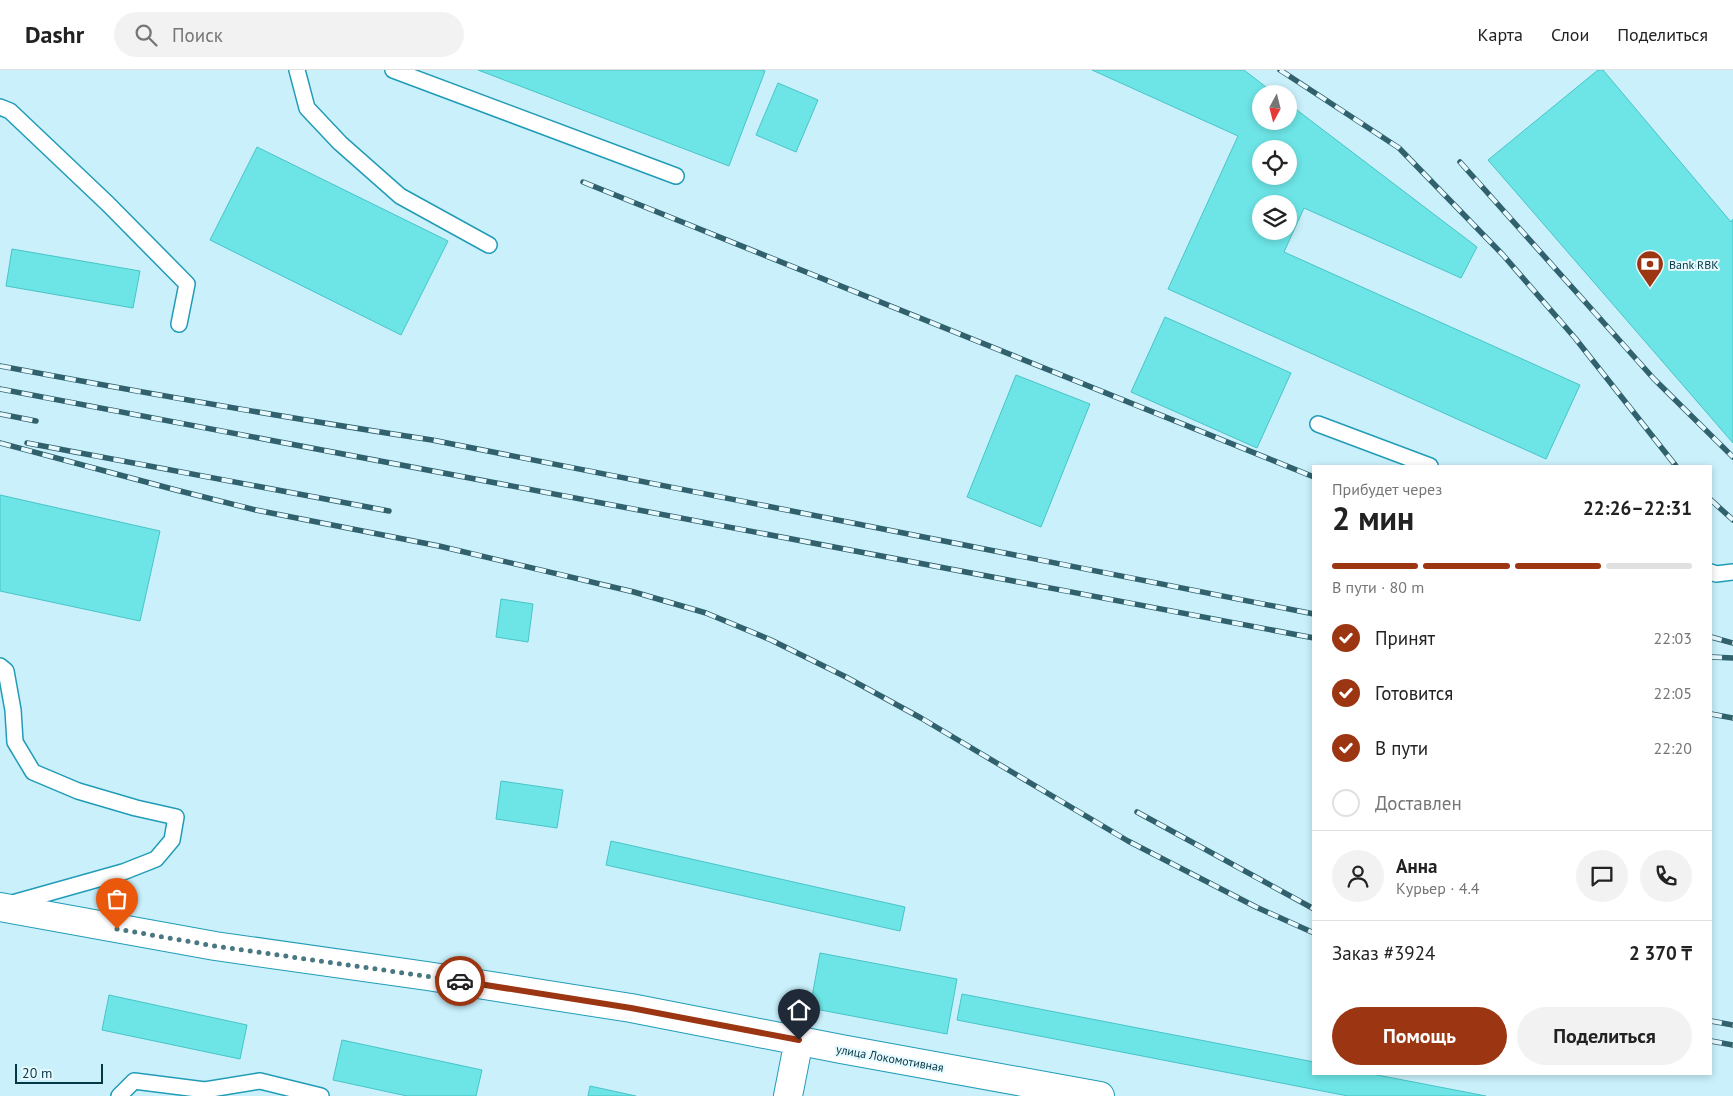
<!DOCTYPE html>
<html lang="ru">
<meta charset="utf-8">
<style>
body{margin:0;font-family:"PT Sans",sans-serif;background:#f2f2f2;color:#222;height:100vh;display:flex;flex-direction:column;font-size:19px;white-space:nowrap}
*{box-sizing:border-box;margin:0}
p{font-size:16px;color:#767676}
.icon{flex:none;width:28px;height:28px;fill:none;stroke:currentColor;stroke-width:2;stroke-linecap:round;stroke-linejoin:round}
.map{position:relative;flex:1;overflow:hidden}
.side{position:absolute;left:1312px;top:395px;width:400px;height:610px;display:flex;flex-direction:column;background:#fff;border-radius:0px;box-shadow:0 2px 8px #0003}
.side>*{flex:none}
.needle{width:32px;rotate:187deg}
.controls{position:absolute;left:1252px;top:15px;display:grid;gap:10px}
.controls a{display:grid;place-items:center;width:45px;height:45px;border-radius:50%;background:#fff;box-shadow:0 2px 8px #0003;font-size:25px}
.scale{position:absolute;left:15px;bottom:12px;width:88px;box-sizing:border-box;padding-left:5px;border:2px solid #043743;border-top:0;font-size:14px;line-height:18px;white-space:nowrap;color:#043743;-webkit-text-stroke:4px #e6f9ff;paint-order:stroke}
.pin{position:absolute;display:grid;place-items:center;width:42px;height:42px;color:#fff;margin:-51px -21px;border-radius:50% 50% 50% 0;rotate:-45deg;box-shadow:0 0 5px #0007}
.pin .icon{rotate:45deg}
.courier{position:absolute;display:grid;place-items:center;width:50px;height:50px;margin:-25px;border:4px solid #9b3512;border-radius:50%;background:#fff;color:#222;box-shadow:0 1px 6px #0007}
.head em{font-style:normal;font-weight:700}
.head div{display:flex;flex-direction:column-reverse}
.head{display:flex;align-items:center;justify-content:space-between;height:85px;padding:0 20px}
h1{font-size:32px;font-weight:700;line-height:38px}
.bar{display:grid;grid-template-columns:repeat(4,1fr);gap:8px 5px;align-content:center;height:60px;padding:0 20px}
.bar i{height:6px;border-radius:4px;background:#e0e0e0}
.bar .current{background:#9b3512}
.bar p{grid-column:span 4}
.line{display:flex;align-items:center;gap:12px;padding:0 20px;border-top:1px solid #e0e0e0}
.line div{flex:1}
.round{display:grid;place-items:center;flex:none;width:52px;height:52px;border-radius:26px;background:#f2f2f2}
ol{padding:0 20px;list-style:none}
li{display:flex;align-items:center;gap:15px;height:55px}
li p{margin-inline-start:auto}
li .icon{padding:5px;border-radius:50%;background:#9b3512;color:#fff;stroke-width:4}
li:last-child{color:#767676}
li i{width:28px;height:28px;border:2px solid #e0e0e0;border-radius:50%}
.button{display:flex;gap:10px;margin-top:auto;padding:10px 20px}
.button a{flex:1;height:58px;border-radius:30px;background:#9b3512;color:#fff;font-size:20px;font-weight:700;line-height:58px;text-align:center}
.button a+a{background:#f2f2f2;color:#222}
header{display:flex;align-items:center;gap:30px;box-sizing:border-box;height:70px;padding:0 25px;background:#fff;border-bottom:1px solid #e0e0e0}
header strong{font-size:24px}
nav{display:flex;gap:28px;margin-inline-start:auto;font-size:18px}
.search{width:350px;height:45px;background:#f2f2f2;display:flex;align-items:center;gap:12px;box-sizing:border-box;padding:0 18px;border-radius:28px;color:#767676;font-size:19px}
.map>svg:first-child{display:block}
.building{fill:#6de5e7;stroke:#48c4c7;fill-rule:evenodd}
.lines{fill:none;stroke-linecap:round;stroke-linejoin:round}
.service-casing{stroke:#219cb7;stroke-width:18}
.minor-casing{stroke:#219cb7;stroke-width:30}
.service{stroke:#fff;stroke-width:15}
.minor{stroke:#fff;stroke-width:28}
.rail-casing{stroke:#30616c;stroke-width:5.5}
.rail{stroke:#e6f9ff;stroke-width:4;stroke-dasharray:11;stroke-linecap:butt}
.done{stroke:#497883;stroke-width:5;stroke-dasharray:0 9}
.route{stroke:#9b3512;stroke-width:6}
.labels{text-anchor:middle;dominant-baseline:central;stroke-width:4;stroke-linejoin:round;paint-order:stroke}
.poi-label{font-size:12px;fill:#043743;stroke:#e6f9ff;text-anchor:start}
.street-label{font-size:12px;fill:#043743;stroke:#e6f9ff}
</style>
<header>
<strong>Dashr</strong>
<div class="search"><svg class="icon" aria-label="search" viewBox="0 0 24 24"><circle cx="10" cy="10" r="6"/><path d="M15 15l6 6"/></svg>Поиск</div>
<nav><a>Карта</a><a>Слои</a><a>Поделиться</a></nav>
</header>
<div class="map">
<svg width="1733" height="1026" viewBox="0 0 1733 1026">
<rect width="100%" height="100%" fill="#c9f0fb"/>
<path class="building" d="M478 0H762L765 1 729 96Z
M1092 0H1244L1275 24H1261V51H1289V34L1477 177 1461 208 1304 138 1284 182 1580 315 1546 389 1168 219 1238 66ZM1261 79H1289V106H1261ZM1261 134H1289V161H1261Z
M1598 0H1603L1731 152 1733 149V373L1488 90Z
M778 13 818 30 796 82 756 65Z
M257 77 448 171 401 265 210 170Z
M12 179 140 201 133 238 6 216Z
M1165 247 1291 303 1257 378 1131 322Z
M1016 305 1090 334 1041 457 967 427Z
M0 425 160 461 140 551 0 521Z
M501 529 533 534 528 572 496 567Z
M501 711 563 720 557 758 496 749Z
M611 771 905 837 900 861 606 795Z
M820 883 957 909 947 964 810 938Z
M962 924 1314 992V1004H1372L1486 1026H1348L957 950Z
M109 925 247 955 240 989 102 960Z
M342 970 482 1000 476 1026H407L333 1010Z
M590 1016 636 1026H588Z"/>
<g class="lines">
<g class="service-casing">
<path id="service" d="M297 0 307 38 340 73 400 126 489 175
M393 0 676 106
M0 37 10 41 108 134 187 214 179 254
M1318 354 1430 396
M1711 502 1716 504 1733 502
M0 596 6 601 13 640 15 672 33 702 78 721 136 738 176 747 172 770 156 789 123 802 9 834
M119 1026 134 1011 205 1020 260 1011 321 1026"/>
</g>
<g class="minor-casing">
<path id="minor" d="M0 837 215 876 427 906 631 938 841 979 1100 1026
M788 1026 799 970"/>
</g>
<use href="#service" class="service"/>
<use href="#minor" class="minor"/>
<g class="rail-casing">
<path id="rail" d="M1280 0 1399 78 1503 185 1575 268 1676 396
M1460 92 1654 309 1733 387
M583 112 1314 407
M0 296C144 323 288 348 432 370L1314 544
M0 319 1314 568
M0 344 36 351
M0 373 176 420 256 440 439 476 634 522 706 543 771 570 846 607 921 648 1128 771 1256 837 1314 863
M27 373 389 441
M1711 430 1733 450
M1711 567 1733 573
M1711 587 1733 588
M1711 644 1733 648
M1137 742 1314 839
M1711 951 1733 955
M1711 971 1733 975"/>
</g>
<use href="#rail" class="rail"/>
</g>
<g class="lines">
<path class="done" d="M117 859 215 876 460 911"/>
<path class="route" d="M460 911 631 938 799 970"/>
</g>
<defs>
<g id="bank-pin" transform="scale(1.4375)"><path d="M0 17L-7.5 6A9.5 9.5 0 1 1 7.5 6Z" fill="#9b3512" stroke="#e6f9ff"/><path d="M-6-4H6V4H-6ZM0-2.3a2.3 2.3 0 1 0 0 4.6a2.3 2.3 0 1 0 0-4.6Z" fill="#fff"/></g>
</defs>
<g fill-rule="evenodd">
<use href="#bank-pin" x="1650" y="194"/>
</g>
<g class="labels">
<g class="poi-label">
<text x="1669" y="194">Bank RBK</text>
</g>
<g class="street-label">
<text transform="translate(890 988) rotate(10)">улица Локомотивная</text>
</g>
</g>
</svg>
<div class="controls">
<a><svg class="needle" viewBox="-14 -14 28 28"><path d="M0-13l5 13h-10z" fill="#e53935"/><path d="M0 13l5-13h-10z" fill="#767676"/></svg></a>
<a><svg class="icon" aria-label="locate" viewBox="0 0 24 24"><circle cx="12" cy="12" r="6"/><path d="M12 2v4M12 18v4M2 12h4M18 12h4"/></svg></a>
<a><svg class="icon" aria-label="layers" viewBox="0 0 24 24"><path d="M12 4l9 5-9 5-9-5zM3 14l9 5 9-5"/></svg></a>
</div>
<div class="scale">20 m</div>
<div class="pin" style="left:117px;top:859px;background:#ea580c"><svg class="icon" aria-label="bag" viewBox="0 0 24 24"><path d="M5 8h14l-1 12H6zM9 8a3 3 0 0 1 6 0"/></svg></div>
<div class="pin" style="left:799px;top:970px;background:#1f2937"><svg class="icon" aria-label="home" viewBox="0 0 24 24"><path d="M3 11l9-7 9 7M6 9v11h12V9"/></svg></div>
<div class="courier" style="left:460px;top:911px"><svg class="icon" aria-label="car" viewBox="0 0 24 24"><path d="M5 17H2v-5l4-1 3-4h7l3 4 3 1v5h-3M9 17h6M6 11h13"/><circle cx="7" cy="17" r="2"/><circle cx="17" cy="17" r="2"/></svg></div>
<section class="side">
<div class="head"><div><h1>2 мин</h1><p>Прибудет через</p></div><em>22:26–22:31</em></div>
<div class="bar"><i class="current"></i><i class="current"></i><i class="current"></i><i></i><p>В пути · 80 m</p></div>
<ol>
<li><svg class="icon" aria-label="check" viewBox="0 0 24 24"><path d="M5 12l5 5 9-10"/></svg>Принят<p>22:03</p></li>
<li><svg class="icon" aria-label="check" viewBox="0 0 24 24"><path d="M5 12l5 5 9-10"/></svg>Готовится<p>22:05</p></li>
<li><svg class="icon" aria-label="check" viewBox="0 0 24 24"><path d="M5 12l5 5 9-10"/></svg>В пути<p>22:20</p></li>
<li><i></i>Доставлен</li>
</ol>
<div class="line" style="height:90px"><a class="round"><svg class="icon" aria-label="person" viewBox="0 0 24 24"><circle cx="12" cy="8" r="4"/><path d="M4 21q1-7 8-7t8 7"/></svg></a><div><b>Анна</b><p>Курьер · 4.4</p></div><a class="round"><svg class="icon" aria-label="chat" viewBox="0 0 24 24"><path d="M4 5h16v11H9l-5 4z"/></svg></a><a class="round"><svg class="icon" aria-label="phone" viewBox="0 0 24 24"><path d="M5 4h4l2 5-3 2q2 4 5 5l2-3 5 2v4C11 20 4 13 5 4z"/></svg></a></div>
<div class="line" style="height:65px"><div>Заказ #3924</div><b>2 370 ₸</b></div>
<div class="button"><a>Помощь</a><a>Поделиться</a></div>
</section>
</div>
